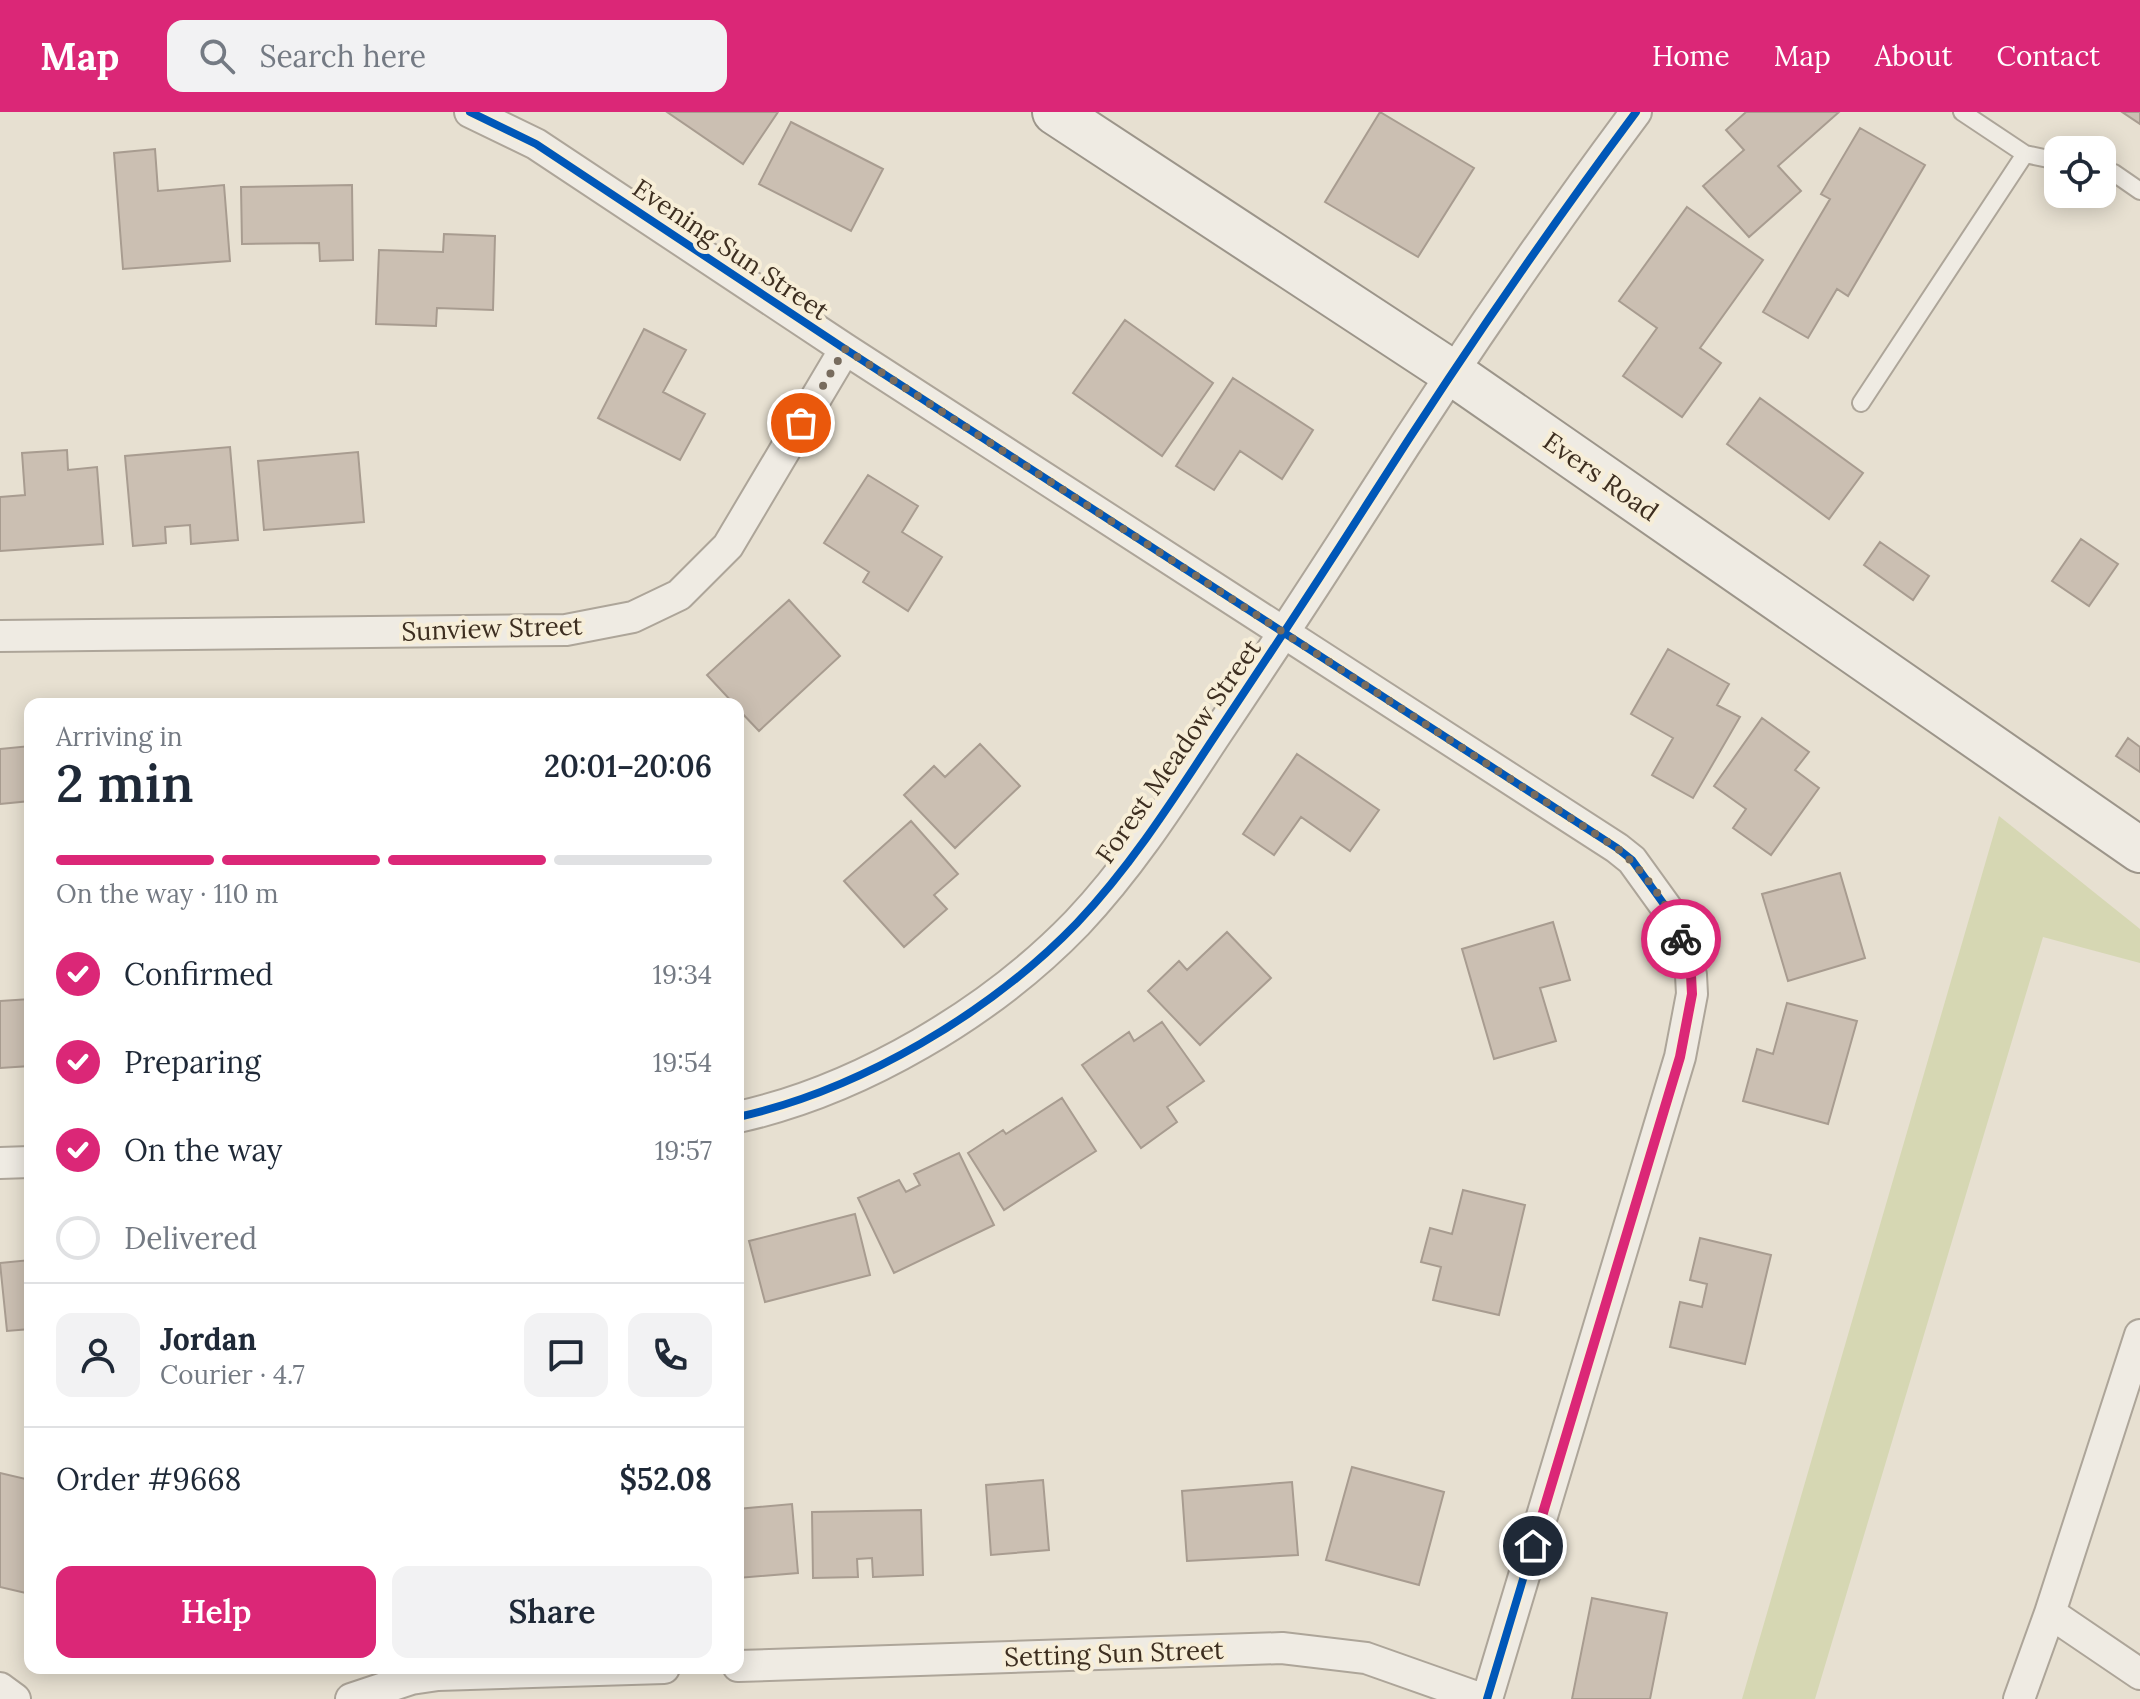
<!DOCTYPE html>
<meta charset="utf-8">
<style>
body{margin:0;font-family:Lora,serif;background:#f2f2f3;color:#1f2937;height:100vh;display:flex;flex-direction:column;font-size:30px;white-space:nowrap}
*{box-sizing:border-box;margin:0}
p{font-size:26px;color:#747a83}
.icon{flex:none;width:44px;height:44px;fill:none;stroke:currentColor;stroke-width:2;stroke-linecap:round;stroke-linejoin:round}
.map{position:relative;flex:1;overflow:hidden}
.panel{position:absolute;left:24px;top:586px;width:720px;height:976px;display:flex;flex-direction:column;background:#fff;border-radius:16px;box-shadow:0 4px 20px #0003}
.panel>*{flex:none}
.fabs{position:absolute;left:2044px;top:24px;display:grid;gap:16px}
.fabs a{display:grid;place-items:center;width:72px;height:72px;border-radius:16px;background:#fff;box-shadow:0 4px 20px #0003;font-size:40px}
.pin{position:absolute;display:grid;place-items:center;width:68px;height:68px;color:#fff;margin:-34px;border:4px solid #fff;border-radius:50%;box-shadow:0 2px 8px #0007}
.courier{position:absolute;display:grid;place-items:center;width:80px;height:80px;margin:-40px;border:6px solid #db2777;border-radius:50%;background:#fff;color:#222;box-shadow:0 2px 10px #0007}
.overview em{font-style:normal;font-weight:600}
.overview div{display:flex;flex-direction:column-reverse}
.overview{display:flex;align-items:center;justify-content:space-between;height:136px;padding:0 32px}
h1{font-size:52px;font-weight:600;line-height:60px}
.bar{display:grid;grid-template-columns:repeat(4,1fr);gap:12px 8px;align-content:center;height:96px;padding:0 32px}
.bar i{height:10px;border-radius:6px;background:#e0e1e3}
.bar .on{background:#db2777}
.bar p{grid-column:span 4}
.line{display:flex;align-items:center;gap:20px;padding:0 32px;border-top:2px solid #e0e1e3}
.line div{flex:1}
.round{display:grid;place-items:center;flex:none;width:84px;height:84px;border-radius:16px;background:#f2f2f3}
ol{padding:0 32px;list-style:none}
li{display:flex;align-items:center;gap:24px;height:88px}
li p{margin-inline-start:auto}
li .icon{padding:8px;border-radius:50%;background:#db2777;color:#fff;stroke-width:4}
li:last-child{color:#747a83}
li i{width:44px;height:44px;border:4px solid #e0e1e3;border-radius:50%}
.button{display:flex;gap:16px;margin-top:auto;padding:16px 32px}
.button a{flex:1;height:92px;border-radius:16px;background:#db2777;color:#fff;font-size:32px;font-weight:600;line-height:92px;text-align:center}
.button a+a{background:#f2f2f3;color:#1f2937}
header{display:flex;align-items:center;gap:48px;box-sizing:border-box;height:112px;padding:0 40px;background:#db2777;color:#fff}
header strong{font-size:38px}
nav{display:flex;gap:44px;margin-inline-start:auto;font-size:28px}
.search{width:560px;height:72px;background:#f2f2f3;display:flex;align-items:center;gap:20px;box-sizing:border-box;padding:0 28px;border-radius:16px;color:#747a83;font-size:30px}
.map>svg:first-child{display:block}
.green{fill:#d6d7b3}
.building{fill:#cbbfb2;stroke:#a89c90;stroke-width:2}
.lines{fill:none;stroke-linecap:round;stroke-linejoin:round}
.lane-casing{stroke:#ada599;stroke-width:20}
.street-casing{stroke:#ada599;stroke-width:34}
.secondary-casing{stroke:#9c958a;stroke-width:48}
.lane{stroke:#efebe3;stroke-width:16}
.street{stroke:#efebe3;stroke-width:30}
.secondary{stroke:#efebe3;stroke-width:44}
.cycleway-casing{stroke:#f7eed8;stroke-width:13}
.cycleway{stroke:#0057b8;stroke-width:8}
.done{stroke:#786c5e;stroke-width:8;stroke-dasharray:0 14.4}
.route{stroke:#db2777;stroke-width:10}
.labels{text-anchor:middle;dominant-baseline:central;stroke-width:8;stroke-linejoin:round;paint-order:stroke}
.street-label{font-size:26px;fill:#3d2e20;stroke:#f7eed8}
</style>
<header>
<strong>Map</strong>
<div class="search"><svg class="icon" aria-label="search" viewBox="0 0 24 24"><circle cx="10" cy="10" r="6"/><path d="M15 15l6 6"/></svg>Search here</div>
<nav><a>Home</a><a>Map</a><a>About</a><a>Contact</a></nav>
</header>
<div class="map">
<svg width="2140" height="1587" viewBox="0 0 2140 1587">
<rect width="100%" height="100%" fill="#e7e0d1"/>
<path class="green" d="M1999 704 2140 817V851L2043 825 1815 1587H1742Z"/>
<path class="building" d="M667 0H778L743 52Z
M1380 0 1474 56 1418 145 1325 90Z
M1746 0H1839L1778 54 1801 79 1749 125 1703 74 1744 38 1726 18Z
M2122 0H2140V12Z
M791 10 883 57 851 119 759 72Z
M1860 16 1925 53 1848 184 1837 177 1808 226 1763 200 1830 87 1821 82Z
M155 37 158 79 224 73 230 149 123 157 114 41Z
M352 73 353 148 320 149 319 131 242 132 241 75Z
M1687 95 1763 148 1700 236 1721 251 1682 305 1623 264 1657 216 1619 189Z
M444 122 495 124 493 198 437 196 436 214 376 212 379 138 443 140Z
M1125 208 1213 271 1162 344 1073 281Z
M644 217 686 238 663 280 705 302 680 348 598 306Z
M1233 266 1313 318 1282 367 1240 339 1214 378 1176 354Z
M1760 286 1863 361 1829 407 1727 332Z
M230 335 238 428 191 432 190 413 165 415 166 431 133 434 125 344Z
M67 338 68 358 97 355 103 432 0 439V385L25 383 22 341Z
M358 340 364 410 264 418 258 349Z
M868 363 918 394 902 420 942 445 908 499 863 470 869 460 824 431Z
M2081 427 2118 452 2089 494 2052 469Z
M1880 430 1929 464 1913 488 1864 453Z
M789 488 840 544 759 619 738 597V592H734L707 563Z
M1668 537 1729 572 1717 593 1740 605 1693 686 1652 663 1673 626 1631 602Z
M1762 606 1809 640 1795 658 1819 676 1771 743 1733 716 1746 697 1714 674Z
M2128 626 2140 635V660L2116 644Z
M980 632 1020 674 955 736 904 683 934 654 945 665Z
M30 634V689L0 692V637Z
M1297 642 1379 698 1350 739 1301 705 1274 743 1243 722Z
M911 709 958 762 934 783 947 797 904 835 844 769Z
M1840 761 1865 846 1788 869 1762 782Z
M1553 810 1570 868 1540 876 1556 929 1494 947 1462 837Z
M1227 820 1271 866 1200 933 1148 879 1179 849 1187 858Z
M30 887V954L0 956V889Z
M1787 891 1857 909 1828 1012 1743 989 1757 937 1773 942Z
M1162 910 1204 969 1167 995 1177 1010 1141 1036 1082 953 1129 920 1134 929Z
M1062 986 1096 1039 1004 1098 968 1041 1003 1018 1006 1022Z
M959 1041 994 1113 894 1161 858 1086 899 1068 906 1080 920 1073 914 1062Z
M1463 1078 1525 1093 1499 1203 1433 1188 1441 1155 1421 1150 1430 1116 1452 1122Z
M855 1102 870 1163 765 1190 749 1129Z
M1700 1126 1771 1143 1745 1252 1670 1235 1680 1190 1702 1195 1707 1172 1690 1168Z
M30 1148V1217L7 1219 0 1151Z
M738 1152 742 1205H738Z
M1352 1355 1444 1380 1419 1473 1326 1448Z
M0 1361 30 1368V1482L0 1475Z
M1043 1368 1049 1438 991 1443 986 1373Z
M1292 1370 1298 1443 1187 1449 1182 1379Z
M792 1392 798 1461 738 1466V1397Z
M921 1398 923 1463 873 1465 872 1446 857 1447 858 1465 813 1466 812 1400Z
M1592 1486 1667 1501 1650 1587H1572Z"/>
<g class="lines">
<g class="lane-casing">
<path id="lane" d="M1962 0 2025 42 2058 49
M2102 59 2114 61 2140 79
M1861 291 2025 42"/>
</g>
<g class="street-casing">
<path id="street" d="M470 0 536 32 845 237 1617 736 1632 748 1676 809 1691 863 1692 882 1680 945 1487 1587
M0 524 566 518 633 505 679 483 728 434 845 237
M738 1005C860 978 990 901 1077 811 1130 755 1171 691 1213 627 1266 548 1318 469 1369 389 1453 257 1542 126 1636 0
M0 1051 30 1050
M2050 1501 2140 1562
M738 1554 1282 1536 1366 1546 1482 1587
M0 1576 15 1587
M351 1587 411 1567 438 1563 664 1556
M2019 1587 2050 1501 2140 1223"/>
</g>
<g class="secondary-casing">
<path id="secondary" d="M1055 0 1451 260 2140 738"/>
</g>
<use href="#lane" class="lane"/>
<use href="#street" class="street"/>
<use href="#secondary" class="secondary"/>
<g class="cycleway-casing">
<path id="cycleway" d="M470 0 536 32 845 237 1617 736 1632 748 1676 809 1691 863 1692 882 1680 945 1487 1587
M738 1005C860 978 990 901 1077 811 1130 755 1171 691 1213 627 1266 548 1318 469 1369 389 1453 257 1542 126 1636 0"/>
</g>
<use href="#cycleway" class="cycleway"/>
</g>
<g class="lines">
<path class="done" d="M801 311 845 237 1617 736C1642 757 1672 796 1681 827"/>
<path class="route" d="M1533 1434 1680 945 1692 882 1691 863 1681 827"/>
</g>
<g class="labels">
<g class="street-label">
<text transform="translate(731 137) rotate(34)">Evening Sun Street</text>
<text transform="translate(1601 364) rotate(35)">Evers Road</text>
<text transform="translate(492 516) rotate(-2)">Sunview Street</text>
<text transform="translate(1178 639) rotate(-55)">Forest Meadow Street</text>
<text transform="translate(1114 1541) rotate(-2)">Setting Sun Street</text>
</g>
</g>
</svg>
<div class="fabs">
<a><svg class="icon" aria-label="locate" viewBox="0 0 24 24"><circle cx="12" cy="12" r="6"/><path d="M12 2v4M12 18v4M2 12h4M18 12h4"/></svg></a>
</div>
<div class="pin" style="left:801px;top:311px;background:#ea580c"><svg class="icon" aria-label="bag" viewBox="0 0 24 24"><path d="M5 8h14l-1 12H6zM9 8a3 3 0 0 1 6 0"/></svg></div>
<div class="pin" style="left:1533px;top:1434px;background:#1f2937"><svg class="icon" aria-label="home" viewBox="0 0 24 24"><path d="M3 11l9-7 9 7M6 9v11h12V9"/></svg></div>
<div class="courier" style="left:1681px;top:827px"><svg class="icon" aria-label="bike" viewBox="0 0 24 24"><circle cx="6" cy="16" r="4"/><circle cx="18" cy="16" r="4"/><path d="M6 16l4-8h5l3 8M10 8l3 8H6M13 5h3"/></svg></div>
<section class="panel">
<div class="overview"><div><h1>2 min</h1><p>Arriving in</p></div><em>20:01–20:06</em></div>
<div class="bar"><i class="on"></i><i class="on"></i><i class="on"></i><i></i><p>On the way · 110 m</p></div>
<ol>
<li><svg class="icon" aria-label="check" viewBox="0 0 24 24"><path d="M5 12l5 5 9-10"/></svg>Confirmed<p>19:34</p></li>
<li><svg class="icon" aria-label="check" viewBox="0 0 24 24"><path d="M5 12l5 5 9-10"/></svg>Preparing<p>19:54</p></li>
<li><svg class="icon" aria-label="check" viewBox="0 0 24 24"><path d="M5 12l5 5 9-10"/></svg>On the way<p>19:57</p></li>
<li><i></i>Delivered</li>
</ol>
<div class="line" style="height:144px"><a class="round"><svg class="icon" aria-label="person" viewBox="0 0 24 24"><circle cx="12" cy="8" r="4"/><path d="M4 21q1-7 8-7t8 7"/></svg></a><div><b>Jordan</b><p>Courier · 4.7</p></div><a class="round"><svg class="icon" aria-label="chat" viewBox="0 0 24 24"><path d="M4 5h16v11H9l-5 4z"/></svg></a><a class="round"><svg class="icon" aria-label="phone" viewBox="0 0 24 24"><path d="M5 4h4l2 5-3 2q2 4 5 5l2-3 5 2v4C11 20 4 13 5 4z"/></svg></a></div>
<div class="line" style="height:104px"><div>Order #9668</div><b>$52.08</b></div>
<div class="button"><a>Help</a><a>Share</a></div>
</section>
</div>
